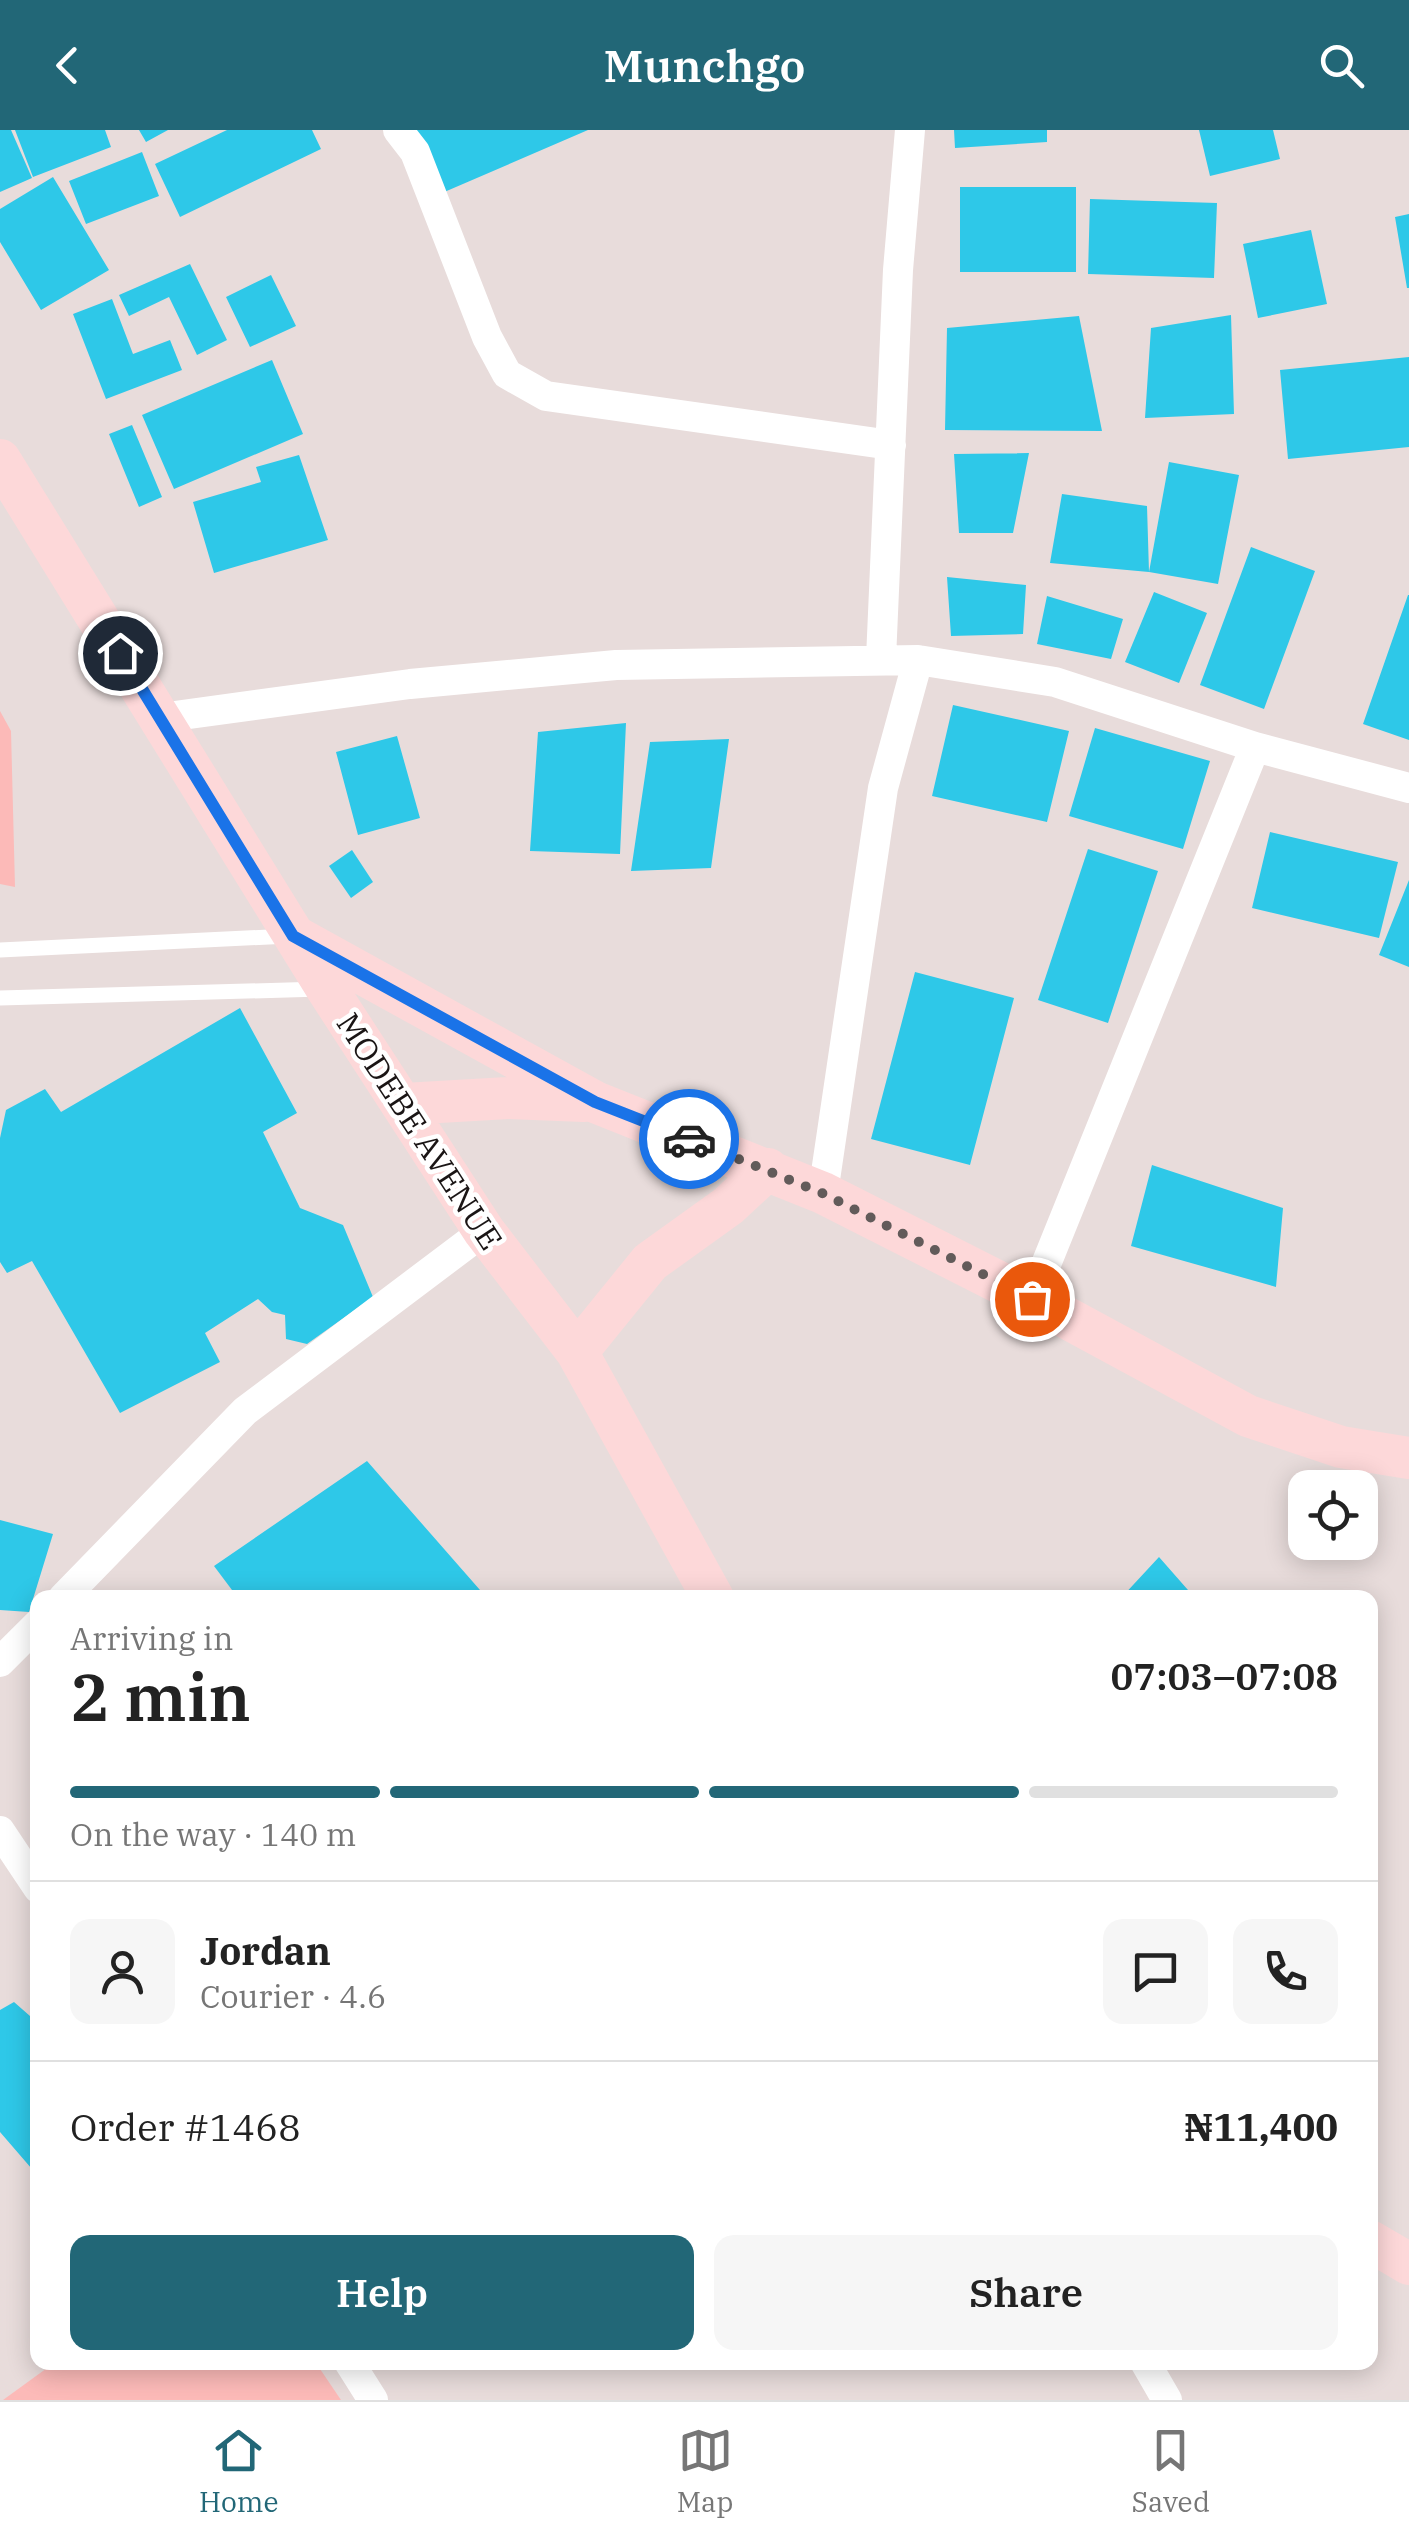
<!DOCTYPE html>
<meta charset="utf-8">
<style>
body{margin:0;font-family:"IBM Plex Serif",serif;background:#f6f6f6;color:#222;height:100vh;display:flex;flex-direction:column;font-size:38px;white-space:nowrap}
*{box-sizing:border-box;margin:0}
p{font-size:32px;color:#767676}
.icon{flex:none;width:55px;height:55px;fill:none;stroke:currentColor;stroke-width:2;stroke-linecap:round;stroke-linejoin:round}
.map{position:relative;flex:1;overflow:hidden}
.side{position:absolute;left:30px;top:1460px;width:1348px;height:780px;display:flex;flex-direction:column;background:#fff;border-radius:20px;box-shadow:0 5px 25px #0003}
.side>*{flex:none}
.controls{position:absolute;left:1288px;top:1340px;display:grid;gap:20px}
.controls a{display:grid;place-items:center;width:90px;height:90px;border-radius:20px;background:#fff;box-shadow:0 5px 25px #0003;font-size:50px}
.pin{position:absolute;display:grid;place-items:center;width:85px;height:85px;color:#fff;margin:-42px;border:5px solid #fff;border-radius:50%;box-shadow:0 2px 10px #0007}
.courier{position:absolute;display:grid;place-items:center;width:100px;height:100px;margin:-50px;border:8px solid #1a73e8;border-radius:50%;background:#fff;color:#222;box-shadow:0 2px 12px #0007}
.headline em{font-style:normal;font-weight:600}
.headline div{display:flex;flex-direction:column-reverse}
.headline{display:flex;align-items:center;justify-content:space-between;height:170px;padding:0 40px}
h1{font-size:65px;font-weight:600;line-height:75px}
.bar{display:grid;grid-template-columns:repeat(4,1fr);gap:15px 10px;align-content:center;height:120px;padding:0 40px}
.bar i{height:12px;border-radius:8px;background:#e0e0e0}
.bar .on{background:#226777}
.bar p{grid-column:span 4}
.line{display:flex;align-items:center;gap:25px;padding:0 40px;border-top:2px solid #e0e0e0}
.line div{flex:1}
.round{display:grid;place-items:center;flex:none;width:105px;height:105px;border-radius:20px;background:#f6f6f6}
.primary-button{display:flex;gap:20px;margin-top:auto;padding:20px 40px}
.primary-button a{flex:1;height:115px;border-radius:20px;background:#226777;color:#fff;font-size:40px;font-weight:600;line-height:115px;text-align:center}
.primary-button a+a{background:#f6f6f6;color:#222}
header{display:flex;justify-content:space-between;align-items:center;height:130px;padding:0 40px;background:#226777;color:#fff;font-size:45px;font-weight:600}
.dock{display:flex;justify-content:space-around;align-items:center;height:140px;border-top:2px solid #e0e0e0;background:#fff;font-size:28px;color:#767676}
.dock a{display:grid;justify-items:center;gap:5px}
.dock .on{color:#226777}
.map>svg:first-child{display:block}
.green{fill:#fcbab8}
.building{fill:#2ec8e8}
.lines{fill:none;stroke-linecap:round;stroke-linejoin:round}
.lane{stroke:#fff;stroke-width:15}
.street{stroke:#fff;stroke-width:30}
.secondary{stroke:#fdd8d9;stroke-width:42}
.done{stroke:#625b5a;stroke-width:10;stroke-dasharray:0 18}
.route{stroke:#1a73e8;stroke-width:12}
.labels{text-anchor:middle;dominant-baseline:central;stroke-width:9;stroke-linejoin:round;paint-order:stroke}
.street-label{font-size:32px;fill:#1a1515;stroke:#fff}
</style>
<header><svg class="icon" aria-label="back" viewBox="0 0 24 24"><path d="M15 5l-7 7 7 7"/></svg>Munchgo<svg class="icon" aria-label="search" viewBox="0 0 24 24"><circle cx="10" cy="10" r="6"/><path d="M15 15l6 6"/></svg></header>
<div class="map">
<svg width="1409" height="2270" viewBox="0 0 1409 2270">
<rect width="100%" height="100%" fill="#e8dcdb"/>
<path class="green" d="M0 581 11 601 15 757 0 754Z
M54 2233H316L341 2270H3Z"/>
<path class="building" d="M0 0H11L32 48 0 62Z
M15 0H105L111 17 33 47Z
M139 0H168L146 12Z
M227 0H312L321 19 180 87 155 34Z
M415 0H588L442 63Z
M954 0H1047V12L955 18Z
M1199 0H1273L1280 29 1210 46Z
M142 22 159 66 86 94 69 51Z
M53 47 109 140 41 180 0 112V79Z
M960 57H1076V142H960Z
M1090 69 1217 73 1214 148 1088 144Z
M1409 84V158H1407L1395 87Z
M1311 100 1327 174 1258 188 1243 114Z
M190 134 227 210 197 225 169 167 129 186 119 165Z
M271 145 296 196 250 217 226 167Z
M112 169 133 224 170 210 182 240 106 269 73 184Z
M1231 185 1234 284 1145 288 1151 198Z
M1079 186 1102 301 945 300 947 198Z
M1409 227V317L1288 329 1280 240Z
M272 230 303 304 174 359 142 285Z
M132 295 162 367 139 377 109 304Z
M1029 323 1013 403H959L954 324Z
M299 325 328 410 214 443 193 372 261 352 256 337Z
M1169 332 1239 345 1218 454 1149 442Z
M1062 364 1147 376 1149 442 1050 433Z
M1251 417 1315 441 1264 579 1200 555Z
M947 447 1026 455 1023 504 951 506Z
M1154 462 1207 483 1179 553 1125 532Z
M1408 465H1409V610L1363 594Z
M1047 466 1123 489 1111 529 1037 514Z
M953 575 1069 601 1047 692 932 666Z
M626 593 620 724 530 721 538 602Z
M1095 598 1210 631 1183 719 1069 686Z
M397 606 420 688 358 705 336 622Z
M729 609 711 738 631 741 650 612Z
M1270 702 1398 732 1379 808 1252 778Z
M1088 719 1158 741 1108 893 1038 870Z
M352 720 373 752 351 768 329 736Z
M1409 750V837L1379 825Z
M915 842 1014 868 970 1035 871 1009Z
M240 878 297 983 263 1002 300 1078 343 1095 373 1167 307 1214 286 1209 285 1185 272 1182 258 1169 205 1203 220 1232 120 1283 32 1131 7 1143 0 1132V1008L6 980 45 959 61 982Z
M1152 1035 1283 1078 1276 1157 1131 1116Z
M367 1331 487 1468H238L214 1436Z
M0 1390 53 1404 29 1482 0 1480Z
M1159 1427 1195 1468H1121Z
M14 1872 38 1893V2046L0 2002V1880Z"/>
<g class="lines">
<path class="lane" d="M0 820 289 806
M0 868 321 859"/>
<path class="street" d="M398 0 415 22 487 207 507 244 546 266 891 315
M881 529 898 140 910 0
M160 588 410 554 616 535 918 530 1055 552 1255 617 1409 658
M823 1063 883 658 918 530
M1032 1169 1255 617
M63 1468 245 1281 484 1101
M0 1532 38 1494
M0 1701 38 1758
M349 2232 373 2270
M1145 2232 1167 2270"/>
<path class="secondary" d="M0 330 327 859 484 1101 577 1222 713 1468
M296 807 595 972 823 1063 1032 1169 1248 1286 1341 1317 1409 1328
M404 974 508 968 584 971
M577 1222 650 1132 728 1076 768 1039
M1370 2111 1409 2134"/>
</g>
<g class="lines">
<path class="done" d="M689 1009 822 1063 1032 1169"/>
<path class="route" d="M120 523 293 806 595 972 689 1009"/>
</g>
<g class="labels">
<g class="street-label">
<text transform="translate(420 1001) rotate(57)">MODEBE AVENUE</text>
</g>
</g>
</svg>
<div class="controls">
<a><svg class="icon" aria-label="locate" viewBox="0 0 24 24"><circle cx="12" cy="12" r="6"/><path d="M12 2v4M12 18v4M2 12h4M18 12h4"/></svg></a>
</div>
<div class="pin" style="left:1032px;top:1169px;background:#ea580c"><svg class="icon" aria-label="bag" viewBox="0 0 24 24"><path d="M5 8h14l-1 12H6zM9 8a3 3 0 0 1 6 0"/></svg></div>
<div class="pin" style="left:120px;top:523px;background:#1f2937"><svg class="icon" aria-label="home" viewBox="0 0 24 24"><path d="M3 11l9-7 9 7M6 9v11h12V9"/></svg></div>
<div class="courier" style="left:689px;top:1009px"><svg class="icon" aria-label="car" viewBox="0 0 24 24"><path d="M5 17H2v-5l4-1 3-4h7l3 4 3 1v5h-3M9 17h6M6 11h13"/><circle cx="7" cy="17" r="2"/><circle cx="17" cy="17" r="2"/></svg></div>
<section class="side">
<div class="headline"><div><h1>2 min</h1><p>Arriving in</p></div><em>07:03–07:08</em></div>
<div class="bar"><i class="on"></i><i class="on"></i><i class="on"></i><i></i><p>On the way · 140 m</p></div>
<div class="line" style="height:180px"><a class="round"><svg class="icon" aria-label="person" viewBox="0 0 24 24"><circle cx="12" cy="8" r="4"/><path d="M4 21q1-7 8-7t8 7"/></svg></a><div><b>Jordan</b><p>Courier · 4.6</p></div><a class="round"><svg class="icon" aria-label="chat" viewBox="0 0 24 24"><path d="M4 5h16v11H9l-5 4z"/></svg></a><a class="round"><svg class="icon" aria-label="phone" viewBox="0 0 24 24"><path d="M5 4h4l2 5-3 2q2 4 5 5l2-3 5 2v4C11 20 4 13 5 4z"/></svg></a></div>
<div class="line" style="height:130px"><div>Order #1468</div><b>₦11,400</b></div>
<div class="primary-button"><a>Help</a><a>Share</a></div>
</section>
</div>
<nav class="dock">
<a class="on"><svg class="icon" aria-label="home" viewBox="0 0 24 24"><path d="M3 11l9-7 9 7M6 9v11h12V9"/></svg>Home</a>
<a><svg class="icon" aria-label="map" viewBox="0 0 24 24"><path d="M3 6l6-2 6 2 6-2v14l-6 2-6-2-6 2zM9 4v14M15 6v14"/></svg>Map</a>
<a><svg class="icon" aria-label="saved" viewBox="0 0 24 24"><path d="M7 4h10v16l-5-4-5 4z"/></svg>Saved</a>
</nav>
